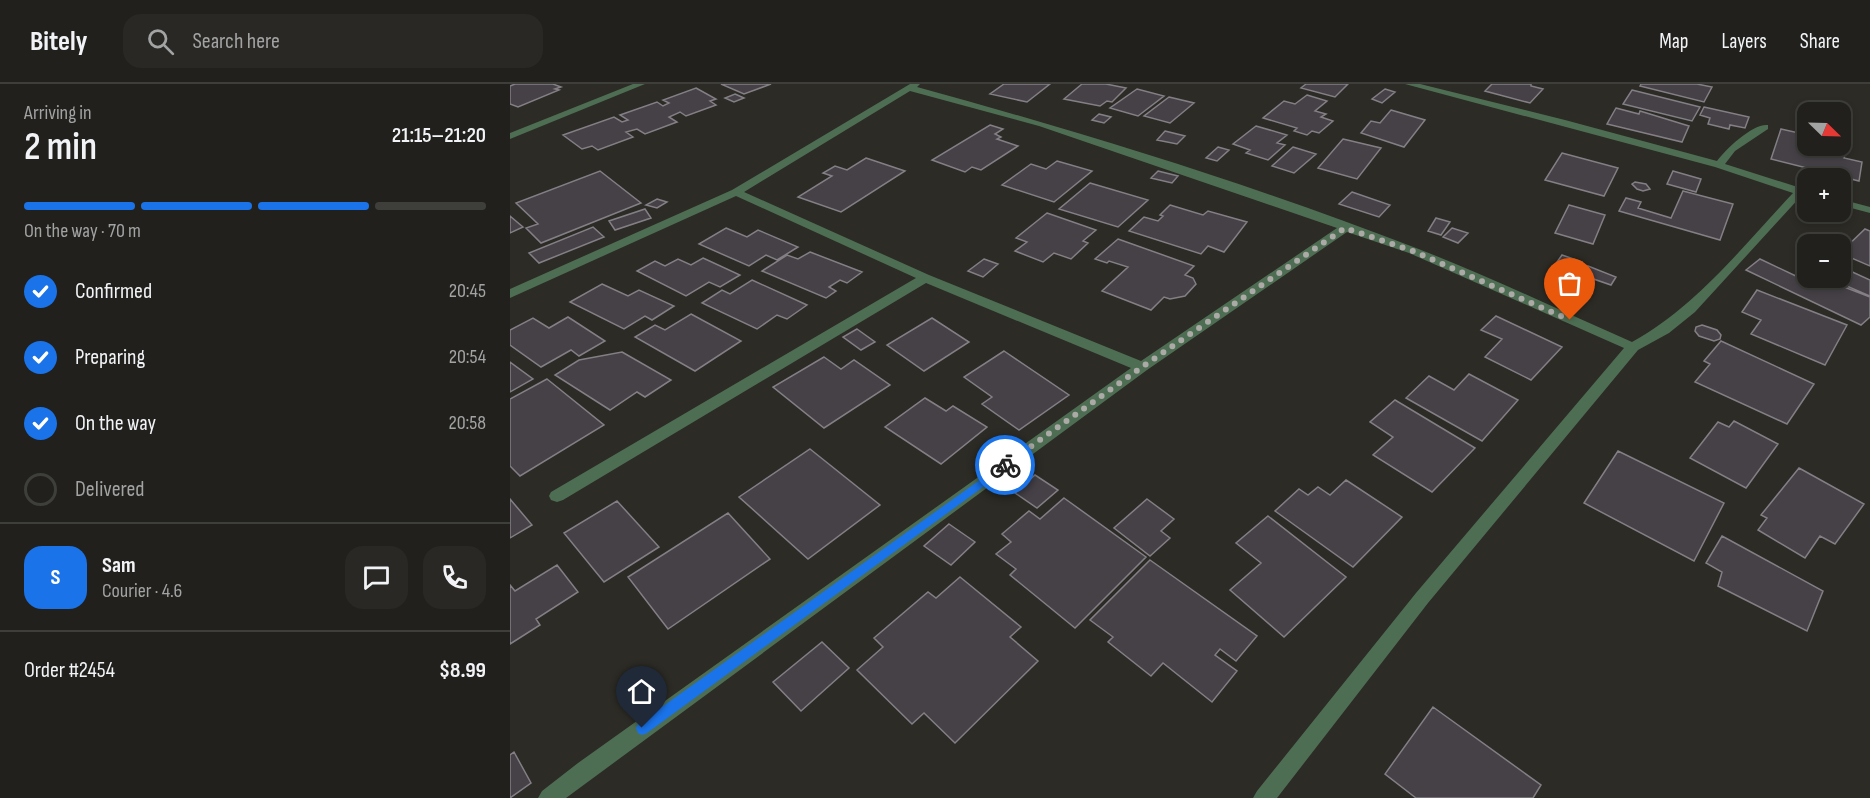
<!DOCTYPE html>
<meta charset="utf-8">
<style>
body{margin:0;font-family:"Sofia Sans Condensed",sans-serif;background:#292825;color:#f1f3f6;height:100vh;display:flex;flex-direction:column;font-size:22px;white-space:nowrap}
*{box-sizing:border-box;margin:0}
p{font-size:20px;color:#a2a3a3}
.icon{flex:none;width:33px;height:33px;fill:none;stroke:currentColor;stroke-width:2;stroke-linecap:round;stroke-linejoin:round}
.map{position:relative;flex:1;overflow:hidden}
.drawer{display:flex;flex-direction:column;background:#21201c;width:510px}
.drawer>*{flex:none}
.needle{width:39px;rotate:113deg}
.fabs{position:absolute;left:1287px;top:18px;display:grid;gap:12px}
.fabs a{display:grid;place-items:center;width:54px;height:54px;border-radius:12px;background:#21201c;box-shadow:0 3px 9px #0003,0 0 0 2px #3e3e3b;font-size:30px}
.pin{position:absolute;display:grid;place-items:center;width:51px;height:51px;color:#fff;margin:-62px -26px;border-radius:50% 50% 50% 0;rotate:-45deg;box-shadow:0 0 6px #0007}
.pin .icon{rotate:45deg}
.courier{position:absolute;display:grid;place-items:center;width:60px;height:60px;margin:-30px;border:4px solid #1a73e8;border-radius:50%;background:#fff;color:#222;box-shadow:0 2px 8px #0007}
.summary em{font-style:normal;font-weight:600}
.summary div{display:flex;flex-direction:column-reverse}
.summary{display:flex;align-items:center;justify-content:space-between;height:102px;padding:0 24px}
h1{font-size:39px;font-weight:600;line-height:45px}
.bar{display:grid;grid-template-columns:repeat(4,1fr);gap:9px 6px;align-content:center;height:72px;padding:0 24px}
.bar i{height:8px;border-radius:4px;background:#3e3e3b}
.bar .active{background:#1a73e8}
.bar p{grid-column:span 4}
.line{display:flex;align-items:center;gap:15px;padding:0 24px;border-top:2px solid #3e3e3b}
.line div{flex:1}
.round{display:grid;place-items:center;flex:none;width:63px;height:63px;border-radius:18px;background:#292825}
ol{padding:0 24px;list-style:none}
li{display:flex;align-items:center;gap:18px;height:66px}
li p{margin-inline-start:auto}
li .icon{padding:6px;border-radius:50%;background:#1a73e8;color:#fff;stroke-width:4}
li:last-child{color:#a2a3a3}
li i{width:33px;height:33px;border:3px solid #3e3e3b;border-radius:50%}
header{display:flex;align-items:center;gap:36px;box-sizing:border-box;height:84px;padding:0 30px;background:#21201c;border-bottom:2px solid #3e3e3b}
header strong{font-size:28px}
nav{display:flex;gap:33px;margin-inline-start:auto;font-size:21px}
.search{width:420px;height:54px;background:#292825;display:flex;align-items:center;gap:15px;box-sizing:border-box;padding:0 21px;border-radius:18px;color:#a2a3a3;font-size:22px}
main{display:flex;flex:1;min-height:0}
.map>svg:first-child{display:block}
.building{fill:#454147;stroke:#837f85;stroke-width:1.5}
.lines{fill:none;stroke-linecap:round;stroke-linejoin:round}
.minor{fill:#4e6e53;fill-rule:evenodd}
.route{fill:#1a73e8}
.done{stroke:#abaaa6;stroke-width:6;stroke-dasharray:0 10.8}
</style>
<header>
<strong>Bitely</strong>
<div class="search"><svg class="icon" aria-label="search" viewBox="0 0 24 24"><circle cx="10" cy="10" r="6"/><path d="M15 15l6 6"/></svg>Search here</div>
<nav><a>Map</a><a>Layers</a><a>Share</a></nav>
</header>
<main>
<section class="drawer">
<div class="summary"><div><h1>2 min</h1><p>Arriving in</p></div><em>21:15–21:20</em></div>
<div class="bar"><i class="active"></i><i class="active"></i><i class="active"></i><i></i><p>On the way · 70 m</p></div>
<ol>
<li><svg class="icon" aria-label="check" viewBox="0 0 24 24"><path d="M5 12l5 5 9-10"/></svg>Confirmed<p>20:45</p></li>
<li><svg class="icon" aria-label="check" viewBox="0 0 24 24"><path d="M5 12l5 5 9-10"/></svg>Preparing<p>20:54</p></li>
<li><svg class="icon" aria-label="check" viewBox="0 0 24 24"><path d="M5 12l5 5 9-10"/></svg>On the way<p>20:58</p></li>
<li><i></i>Delivered</li>
</ol>
<div class="line" style="height:108px"><b class="round" style="background:#1a73e8;color:#fff">S</b><div><b>Sam</b><p>Courier · 4.6</p></div><a class="round"><svg class="icon" aria-label="chat" viewBox="0 0 24 24"><path d="M4 5h16v11H9l-5 4z"/></svg></a><a class="round"><svg class="icon" aria-label="phone" viewBox="0 0 24 24"><path d="M5 4h4l2 5-3 2q2 4 5 5l2-3 5 2v4C11 20 4 13 5 4z"/></svg></a></div>
<div class="line" style="height:78px"><div>Order #2454</div><b>$8.99</b></div>
</section>
<div class="map">
<svg width="1360" height="714" viewBox="0 0 1360 714">
<rect width="100%" height="100%" fill="#2c2b25"/>
<path class="building" d="M5 0H43L51 3 45 5 49 6 8 23 0 20V2Z
M211 0H261L234 10Z
M494 0H540L517 18 480 10Z
M572 0H596L616 4 602 18 597 17 590 22 554 15Z
M796 0H838L825 13 791 4Z
M982 0H1021V2L1033 5 1020 19 975 7Z
M1131 0H1187L1202 3 1194 18 1130 2Z
M186 4 206 15 200 17 206 21 176 32 170 28 159 33 167 38 135 50 127 45 116 48 123 53 88 66 82 62 72 65 53 51 104 33 112 38 118 36 110 31 147 18 153 22 159 19 153 16Z
M627 5 654 12 628 32 600 24Z
M875 5 885 8 872 19 862 15Z
M1122 6 1190 23 1182 37 1113 20Z
M225 10 234 14 224 18 215 14Z
M797 11 817 17 805 27 816 30 811 33 823 37 809 49 802 47 797 51 784 47 787 44 753 34 774 17 785 20Z
M659 13 684 19 660 39 634 32Z
M1194 23 1239 33 1235 44 1220 41 1219 45 1198 40 1200 34 1190 31Z
M1106 24 1129 30 1130 27 1179 42 1172 58 1097 40Z
M881 26 915 36 894 63 851 49 861 37 870 39Z
M589 30 601 33 594 39 582 36Z
M480 41 493 45 485 50 491 53 487 55 508 62 471 86 462 83 455 88 422 76Z
M746 42 777 51 767 59 775 61 758 76 736 69 740 66 723 60Z
M1271 45 1298 51V62L1337 60 1334 74 1352 78 1349 97 1261 75Z
M655 47 675 52 667 60 647 56Z
M833 55 871 64 847 95 808 84Z
M708 63 719 66 707 77 696 74Z
M783 63 806 70 784 89 762 82Z
M1052 69 1108 84 1094 112 1035 96Z
M356 74 395 87 331 128 288 113 322 92 313 89 325 82 337 86Z
M547 77 582 87 544 118 492 101 521 80 536 85Z
M90 87 131 119 31 159 16 144 28 140 6 119Z
M648 87 668 92 662 99 641 94Z
M1163 87 1191 95 1186 108 1157 100Z
M1125 98 1136 100 1140 105 1133 107 1127 105 1122 100Z
M580 99 638 116 608 143 549 125Z
M1173 107 1223 120 1210 156 1109 127 1116 114 1131 118 1128 124 1161 134Z
M842 108 880 121 869 133 829 120Z
M147 115 157 118 147 124 136 121Z
M660 121 693 131 698 127 737 138 714 168 698 162 691 170 619 147 634 133 648 137 653 132 650 131Z
M1059 121 1095 131 1083 160 1045 149Z
M135 125 141 134 105 146 99 137Z
M537 129 586 146 573 157 578 159 561 175 544 169 533 178 505 167 517 158 506 154Z
M0 132 13 143 0 149Z
M926 134 940 138 931 151 918 147Z
M83 143 94 153 29 179 19 169Z
M216 144 237 153 248 146 288 163 267 176 256 171 239 182 189 160Z
M942 144 958 149 948 159 933 153Z
M1355 145 1360 147V182L1330 169Z
M608 155 684 182 675 191 683 194 686 200 675 212 660 215 654 213 641 226 592 207 618 183 599 177 597 179 585 175Z
M300 168 352 188 337 199 330 196 319 203 326 207 316 214 252 187 277 171 288 175Z
M1052 171 1072 178 1067 185 1047 178Z
M193 174 230 191 210 203 199 198 176 212 127 187 145 177 155 182 168 175 181 181Z
M474 175 488 180 473 193 458 187Z
M1250 175 1288 193 1295 186 1298 188V194H1311L1360 213V233L1351 241 1236 186Z
M1078 182 1106 193 1101 201 1072 191Z
M1338 186 1360 196V212L1325 197Z
M242 196 297 221 277 235 267 231 247 245 192 219 212 206 220 210Z
M92 200 118 212 129 206 164 222 142 236 135 232 114 245 60 218Z
M1247 206 1337 241 1315 281 1241 250 1251 236 1232 228Z
M181 230 231 257 185 287 125 253 145 241 155 246Z
M986 232 1052 263 1021 296 975 273 992 255 971 246Z
M58 233 95 257 69 272 61 266 31 283 0 261V246L23 234 39 244Z
M422 234 459 258 414 287 377 261Z
M1192 241 1207 246 1211 251 1210 255 1204 257 1189 252 1185 247 1186 243Z
M347 245 365 258 351 266 333 253Z
M1211 257 1304 300 1277 340 1185 298 1200 280 1194 277Z
M494 267 559 311 509 346 472 320 482 313 454 293Z
M112 268 161 296 135 313 127 308 100 326 45 291 69 276Z
M314 273 331 285 344 276 380 301 314 344 263 303Z
M0 278 23 295 0 308Z
M959 290 1008 316 972 357 896 314 919 292 944 306Z
M37 295 94 341 10 392 0 382V315Z
M415 314 436 327 443 322 477 343 431 380 375 343Z
M885 316 965 364 922 408 863 371 883 353 860 338Z
M1224 337 1268 360 1236 404 1180 374 1208 338 1219 343Z
M300 365 370 421 298 475 229 413Z
M1108 367 1214 419 1184 477 1074 419Z
M1289 384 1354 420 1325 460 1310 452 1295 474 1248 446 1257 434 1251 431Z
M525 391 548 406 527 424 505 409Z
M836 396 892 433 843 483 765 427 789 405 798 411 808 403 820 411Z
M554 414 636 473 565 544 500 491 506 485 486 470 501 458 492 450 519 427 530 435Z
M0 415 22 441 0 454Z
M637 415 664 435 651 447 660 454 640 472 604 444Z
M107 417 149 463 94 498 54 449Z
M218 429 260 475 158 545 118 493Z
M758 432 836 493 774 553 720 506 751 479 726 459Z
M439 440 465 458 441 481 414 462Z
M1212 452 1313 507 1297 547 1208 502 1212 488 1196 479Z
M640 476 747 552 726 577 710 565 705 571 727 587 702 618 653 579 641 592 598 558 603 553 580 536Z
M47 481 68 508 26 535 30 541 0 560V501L5 507Z
M450 493 511 543 500 553 528 577 445 659 414 629 402 640 347 586 373 563 364 554 418 508 426 514Z
M312 558 339 584 291 627 263 598Z
M923 623 1031 701 1023 714H906L875 690Z
M4 668 21 699 0 714V671Z"/>
<g class="lines">
<path class="minor" d="M123 0H135L0 55V49Z
M400 0H410L407 3C575 49 743 101 906 164 979 192 1051 227 1122 258 1187 222 1233 162 1283 109L1205 83 895 0H910L1055 36 1207 77C1216 65 1243 39 1258 41V45L1225 67 1215 80 1294 105 1298 106V113L1292 111 1185 228 1159 249 1128 266 918 519 767 714H743L747 707 906 509 1114 264 899 169 837 148 637 286 56 714H28L32 707 68 679 621 284 416 199 53 416 47 418 41 416 39 412 41 408 406 194 226 112 0 214V205L222 106ZM400 7 529 42 827 144 631 277 419 191 234 108Z
M1330 115 1360 123V129L1330 121Z"/>
</g>
<path class="route" d="M495 378 499 379V384L137 649 132 651 128 649 126 644 128 640Z"/>
<g class="lines">
<path class="done" d="M495 381 632 283 835 144 903 167 1060 236"/>
</g>
</svg>
<div class="fabs">
<a><svg class="needle" viewBox="-14 -14 28 28"><path d="M0-13l5 13h-10z" fill="#e53935"/><path d="M0 13l5-13h-10z" fill="#a2a3a3"/></svg></a>
<a>+</a>
<a>−</a>
</div>
<div class="pin" style="left:1060px;top:236px;background:#ea580c"><svg class="icon" aria-label="bag" viewBox="0 0 24 24"><path d="M5 8h14l-1 12H6zM9 8a3 3 0 0 1 6 0"/></svg></div>
<div class="pin" style="left:132px;top:644px;background:#1f2937"><svg class="icon" aria-label="home" viewBox="0 0 24 24"><path d="M3 11l9-7 9 7M6 9v11h12V9"/></svg></div>
<div class="courier" style="left:495px;top:381px"><svg class="icon" aria-label="bike" viewBox="0 0 24 24"><circle cx="6" cy="16" r="4"/><circle cx="18" cy="16" r="4"/><path d="M6 16l4-8h5l3 8M10 8l3 8H6M13 5h3"/></svg></div>
</div>
</main>
